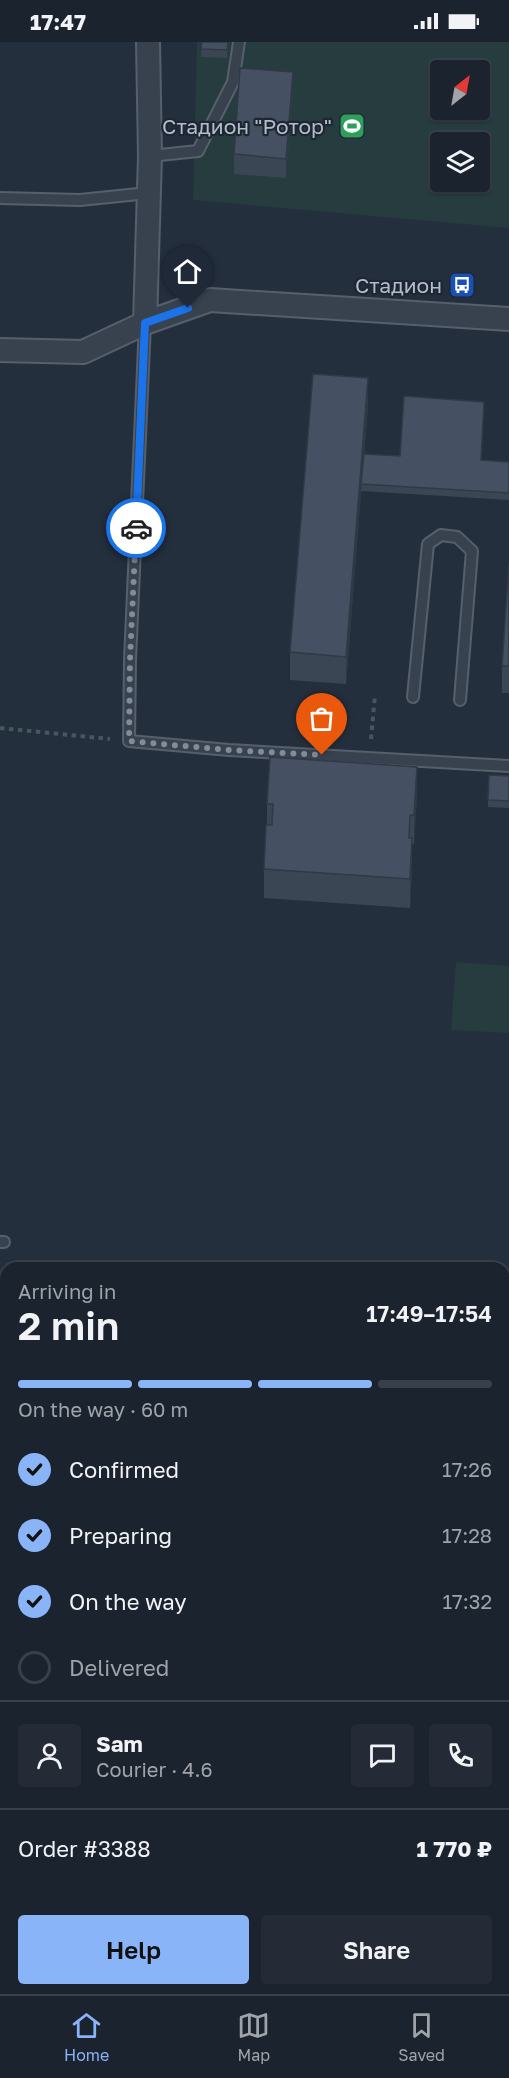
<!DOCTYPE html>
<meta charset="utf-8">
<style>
body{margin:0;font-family:"Golos Text",sans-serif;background:#242b36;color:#f1f3f6;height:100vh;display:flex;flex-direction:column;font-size:22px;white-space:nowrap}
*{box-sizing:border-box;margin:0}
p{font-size:20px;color:#a0a4aa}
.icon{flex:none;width:33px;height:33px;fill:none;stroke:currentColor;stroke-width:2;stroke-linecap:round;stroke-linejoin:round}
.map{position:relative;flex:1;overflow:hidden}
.sheet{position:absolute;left:0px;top:1220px;width:510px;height:734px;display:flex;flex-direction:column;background:#1b232e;border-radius:18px 18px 0 0;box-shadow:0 2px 4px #0004,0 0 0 2px #39404a}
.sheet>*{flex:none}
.needle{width:39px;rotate:31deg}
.controls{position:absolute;left:430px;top:18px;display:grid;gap:12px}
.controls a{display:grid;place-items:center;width:60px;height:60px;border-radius:6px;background:#1b232e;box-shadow:0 2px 4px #0004,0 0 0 2px #39404a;font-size:30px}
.pin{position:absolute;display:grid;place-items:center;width:51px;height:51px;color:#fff;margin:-62px -26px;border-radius:50% 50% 50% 0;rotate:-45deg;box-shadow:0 0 6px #0007}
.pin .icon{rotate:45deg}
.courier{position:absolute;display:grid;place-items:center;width:60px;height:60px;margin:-30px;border:4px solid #1a73e8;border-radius:50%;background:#fff;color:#222;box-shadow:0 2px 8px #0007}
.head em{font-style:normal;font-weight:600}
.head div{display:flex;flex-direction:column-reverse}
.head{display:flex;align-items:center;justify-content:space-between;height:102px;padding:0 18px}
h1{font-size:39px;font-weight:600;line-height:45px}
.bar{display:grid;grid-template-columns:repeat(4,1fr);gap:9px 6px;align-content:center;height:72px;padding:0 18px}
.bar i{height:8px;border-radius:4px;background:#39404a}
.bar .selected{background:#8ab4f8}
.bar p{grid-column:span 4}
.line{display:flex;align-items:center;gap:15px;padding:0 18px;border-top:2px solid #39404a}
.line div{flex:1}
.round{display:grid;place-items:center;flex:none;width:63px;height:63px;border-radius:6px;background:#242b36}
ol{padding:0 18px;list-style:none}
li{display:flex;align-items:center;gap:18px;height:66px}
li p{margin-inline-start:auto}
li .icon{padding:6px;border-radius:50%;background:#8ab4f8;color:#111;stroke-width:4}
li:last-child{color:#a0a4aa}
li i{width:33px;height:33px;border:3px solid #39404a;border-radius:50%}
.cta{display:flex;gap:12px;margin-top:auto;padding:12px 18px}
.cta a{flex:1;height:69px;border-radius:6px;background:#8ab4f8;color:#111;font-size:24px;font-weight:600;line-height:69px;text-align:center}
.cta a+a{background:#242b36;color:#f1f3f6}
.status{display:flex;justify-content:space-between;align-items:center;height:42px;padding:0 30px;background:#1b232e;direction:ltr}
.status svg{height:16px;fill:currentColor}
.dock{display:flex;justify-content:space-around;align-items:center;height:84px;border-top:2px solid #39404a;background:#1b232e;font-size:16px;color:#a0a4aa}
.dock a{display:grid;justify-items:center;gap:3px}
.dock .selected{color:#8ab4f8}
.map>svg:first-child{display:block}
.green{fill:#263c3f;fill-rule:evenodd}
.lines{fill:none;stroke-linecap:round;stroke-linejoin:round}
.lane-casing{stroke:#565f6c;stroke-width:14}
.street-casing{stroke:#565f6c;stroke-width:26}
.secondary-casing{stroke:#565f6c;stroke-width:34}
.path{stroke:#44595c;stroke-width:4;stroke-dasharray:4.5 4.5;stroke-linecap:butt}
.lane{stroke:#38414e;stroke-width:10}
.street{stroke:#38414e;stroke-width:22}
.secondary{stroke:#465061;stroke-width:32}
.wall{fill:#3b4654}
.shaded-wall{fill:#303945}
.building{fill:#455162;stroke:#303945;stroke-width:1.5}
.done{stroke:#828b98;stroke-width:6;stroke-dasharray:0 10.8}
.route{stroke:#1a73e8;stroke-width:8}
.labels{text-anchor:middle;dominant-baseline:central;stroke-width:4.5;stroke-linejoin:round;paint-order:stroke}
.poi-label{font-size:21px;fill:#b4bcc9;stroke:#1d2633;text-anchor:end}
</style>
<div class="status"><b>17:47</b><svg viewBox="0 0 49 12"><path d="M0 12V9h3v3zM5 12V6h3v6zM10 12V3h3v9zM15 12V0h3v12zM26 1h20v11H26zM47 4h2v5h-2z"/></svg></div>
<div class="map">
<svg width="509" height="1952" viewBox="0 0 509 1952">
<rect width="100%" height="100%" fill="#242f3e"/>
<path class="green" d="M197 0H509V186L193 158ZM441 28H480V68H441ZM441 100H480V140H441Z
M456 920 509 924V991L451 988Z
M0 1825H6V1912L0 1930Z
M67 1947H187V1952H66Z
M361 1947H442V1952H361Z"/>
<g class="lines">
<g class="lane-casing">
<path id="lane" d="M150 114 198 109 233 40 239 0
M0 156 80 158 148 151
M145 282 130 618 129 699 229 708 509 724
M413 655 428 502 441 493 457 495 472 509 460 658
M0 1200H4
M0 1707H6"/>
</g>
<g class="street-casing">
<path id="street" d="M145 281 150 114 148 0
M0 308 83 310 145 281 210 258 509 277
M0 1302H6"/>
</g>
<g class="secondary-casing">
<path id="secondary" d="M504 1305H509
M47 1952 48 1947"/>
</g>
<path class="path" d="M0 686 110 697
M371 697 375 653
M0 1330H6"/>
<use href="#lane" class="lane"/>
<use href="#street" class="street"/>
<use href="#secondary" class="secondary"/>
</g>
<path class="wall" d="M202 0H228L227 16 201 15Z
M293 49 286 136 234 132V112Z
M368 364 364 412 509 420V458L361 449 346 642 290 638V610Z
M509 521V651H502V624Z
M509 734V766L488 765V758Z
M417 754 414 802H412V825L410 866 264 856V827L267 783V762Z
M504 1508H509V1554H504Z"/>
<path class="shaded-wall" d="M293 30V49L286 136V117Z
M368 336V364L346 642V615Z
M417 725V754L414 802V773Z
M412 796V825L410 866V837Z"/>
<path class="building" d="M202 0H228L227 8 201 7Z
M240 26 293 30 286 117 234 112Z
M313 332 368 336 346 615 290 610Z
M404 354 484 360 481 418 509 420V451L361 442 364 412 400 414Z
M509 521V624H502Z
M270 715 417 725 414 773H410L409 796H412L410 837 264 827 266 783H272L273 762H267Z
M489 733 509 734V759L488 758Z
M504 1508H509V1547H504Z
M239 1947H262V1952H239Z
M262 1947H313V1952H262Z"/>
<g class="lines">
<path class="done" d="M136 486 130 618 129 699 229 708 322 713"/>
<path class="route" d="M136 486 145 281 188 266"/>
</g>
<defs>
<g id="stadium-square" transform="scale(1.35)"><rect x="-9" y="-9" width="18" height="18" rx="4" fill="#2e9e5b" stroke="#1d2633"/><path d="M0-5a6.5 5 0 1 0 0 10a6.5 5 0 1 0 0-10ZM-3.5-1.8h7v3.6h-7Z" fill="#fff"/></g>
<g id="bus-square" transform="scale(1.35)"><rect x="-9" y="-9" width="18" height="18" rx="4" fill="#1a4fb4" stroke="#1d2633"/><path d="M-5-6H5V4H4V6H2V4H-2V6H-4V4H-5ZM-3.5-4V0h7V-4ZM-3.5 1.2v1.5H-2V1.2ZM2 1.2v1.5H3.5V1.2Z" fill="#fff"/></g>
</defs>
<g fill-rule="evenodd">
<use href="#stadium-square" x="352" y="84"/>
<use href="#bus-square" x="462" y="243"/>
</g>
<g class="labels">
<g class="poi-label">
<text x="332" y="84">Стадион "Ротор"</text>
<text x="442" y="243">Стадион</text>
</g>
</g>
</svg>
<div class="controls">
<a><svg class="needle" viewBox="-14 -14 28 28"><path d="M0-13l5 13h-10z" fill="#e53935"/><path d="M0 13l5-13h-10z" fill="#a0a4aa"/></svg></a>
<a><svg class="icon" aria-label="layers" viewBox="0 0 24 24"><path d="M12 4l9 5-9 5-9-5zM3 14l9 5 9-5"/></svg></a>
</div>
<div class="pin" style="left:322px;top:713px;background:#ea580c"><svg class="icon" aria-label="bag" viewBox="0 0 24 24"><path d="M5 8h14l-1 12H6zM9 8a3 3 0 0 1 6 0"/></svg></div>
<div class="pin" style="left:188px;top:266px;background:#1f2937"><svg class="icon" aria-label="home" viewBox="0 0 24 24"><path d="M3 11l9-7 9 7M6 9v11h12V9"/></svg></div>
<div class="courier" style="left:136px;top:486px"><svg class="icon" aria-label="car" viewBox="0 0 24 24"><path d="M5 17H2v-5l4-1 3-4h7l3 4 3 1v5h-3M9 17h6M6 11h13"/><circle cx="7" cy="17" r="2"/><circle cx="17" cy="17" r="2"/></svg></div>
<section class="sheet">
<div class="head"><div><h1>2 min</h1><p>Arriving in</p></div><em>17:49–17:54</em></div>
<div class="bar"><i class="selected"></i><i class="selected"></i><i class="selected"></i><i></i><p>On the way · 60 m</p></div>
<ol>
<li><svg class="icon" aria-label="check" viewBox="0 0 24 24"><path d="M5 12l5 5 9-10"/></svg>Confirmed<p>17:26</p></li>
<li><svg class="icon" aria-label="check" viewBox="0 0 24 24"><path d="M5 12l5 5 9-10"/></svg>Preparing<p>17:28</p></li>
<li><svg class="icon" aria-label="check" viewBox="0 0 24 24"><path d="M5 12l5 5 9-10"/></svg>On the way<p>17:32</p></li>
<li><i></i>Delivered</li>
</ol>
<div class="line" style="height:108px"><a class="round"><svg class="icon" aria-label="person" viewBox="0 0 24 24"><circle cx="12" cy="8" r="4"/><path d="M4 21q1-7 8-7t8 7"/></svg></a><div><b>Sam</b><p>Courier · 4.6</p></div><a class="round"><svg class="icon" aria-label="chat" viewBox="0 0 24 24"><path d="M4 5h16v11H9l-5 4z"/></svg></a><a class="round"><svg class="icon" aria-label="phone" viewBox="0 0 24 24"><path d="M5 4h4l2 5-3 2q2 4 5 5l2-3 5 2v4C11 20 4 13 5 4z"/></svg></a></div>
<div class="line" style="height:78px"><div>Order #3388</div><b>1 770 ₽</b></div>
<div class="cta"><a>Help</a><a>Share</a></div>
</section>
</div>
<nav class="dock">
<a class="selected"><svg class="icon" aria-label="home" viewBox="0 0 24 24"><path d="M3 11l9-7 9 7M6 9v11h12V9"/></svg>Home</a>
<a><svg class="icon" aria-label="map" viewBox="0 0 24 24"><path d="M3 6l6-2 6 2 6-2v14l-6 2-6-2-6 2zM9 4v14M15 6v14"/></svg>Map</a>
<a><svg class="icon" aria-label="saved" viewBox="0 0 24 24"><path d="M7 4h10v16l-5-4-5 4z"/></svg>Saved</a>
</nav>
